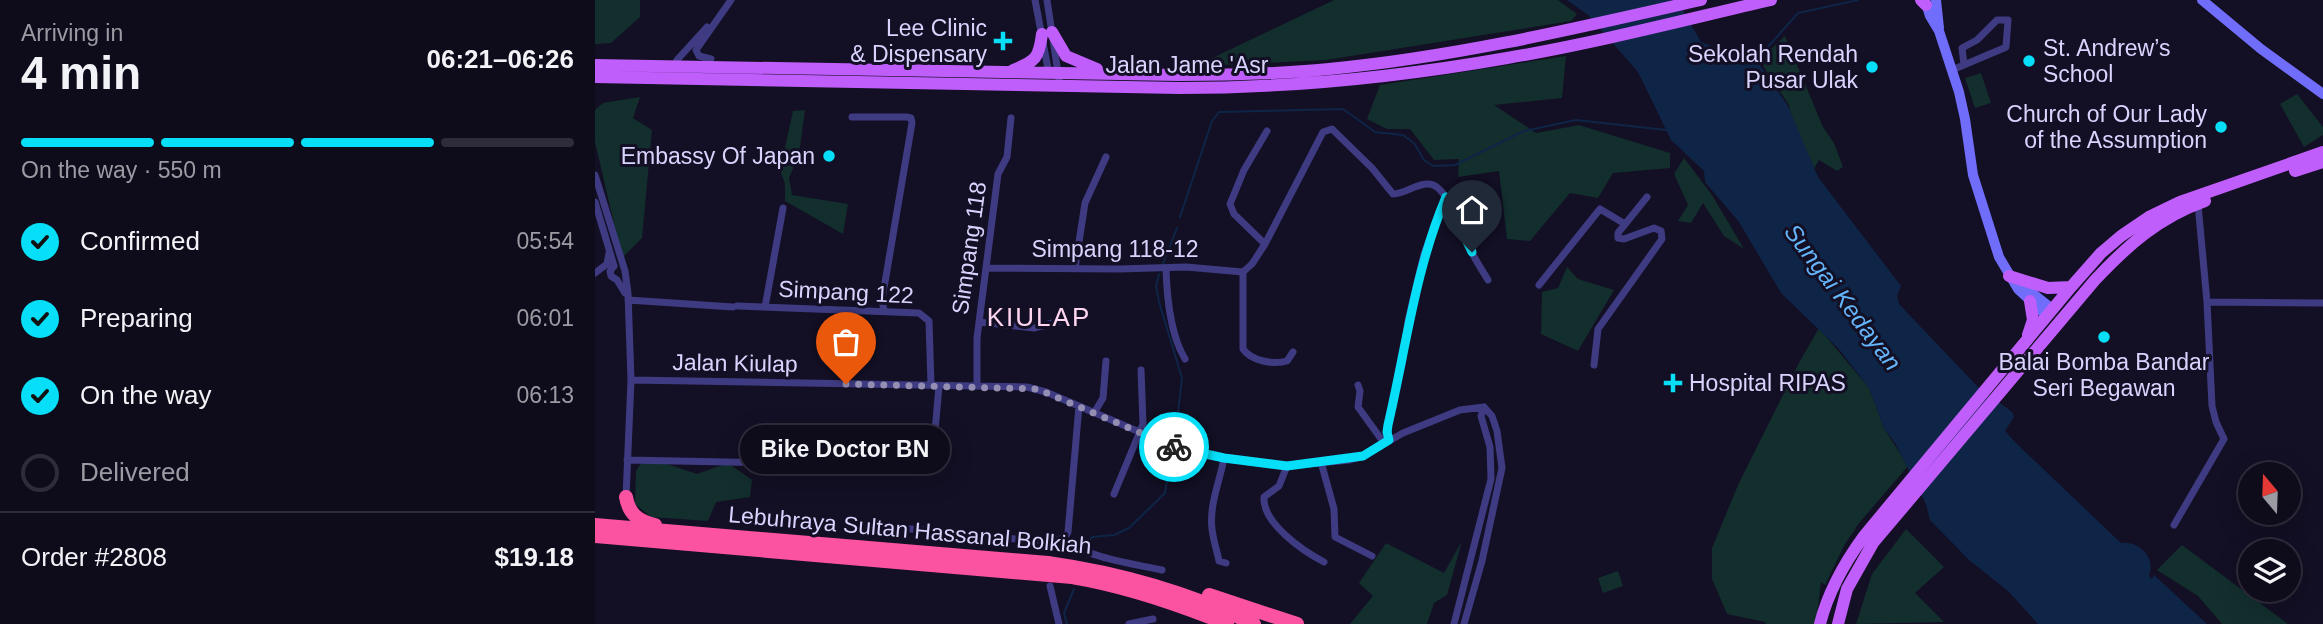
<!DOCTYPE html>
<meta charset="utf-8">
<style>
body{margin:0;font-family:Helvetica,sans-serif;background:#171424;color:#f1f3f6;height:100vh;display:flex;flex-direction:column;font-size:26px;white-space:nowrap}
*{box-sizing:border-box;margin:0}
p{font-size:23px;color:#9b9ba3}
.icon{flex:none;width:38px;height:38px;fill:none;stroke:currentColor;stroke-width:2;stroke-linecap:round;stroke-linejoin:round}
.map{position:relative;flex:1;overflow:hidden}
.sheet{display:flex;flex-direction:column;background:#0e0b1b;width:595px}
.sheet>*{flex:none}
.needle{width:46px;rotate:341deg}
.buttons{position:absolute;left:1643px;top:462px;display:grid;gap:14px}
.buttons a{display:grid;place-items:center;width:63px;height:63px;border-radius:50%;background:#0e0b1b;box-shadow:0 7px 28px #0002,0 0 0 2px #2e2b3a;font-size:35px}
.pin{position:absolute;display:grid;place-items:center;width:60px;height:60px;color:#fff;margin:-72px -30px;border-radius:50% 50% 50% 0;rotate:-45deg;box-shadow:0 0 7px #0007}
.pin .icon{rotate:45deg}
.courier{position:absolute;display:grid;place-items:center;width:70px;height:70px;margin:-35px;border:5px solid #06dff7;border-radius:50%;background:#fff;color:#222;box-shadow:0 2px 9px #0007}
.bubble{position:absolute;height:49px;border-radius:24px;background:#0e0b1b;box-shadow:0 7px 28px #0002,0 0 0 2px #2e2b3a;font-size:23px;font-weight:800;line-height:49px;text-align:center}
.head em{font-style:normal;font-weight:800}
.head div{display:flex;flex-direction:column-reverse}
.head{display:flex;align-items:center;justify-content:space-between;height:119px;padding:0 21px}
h1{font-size:46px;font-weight:800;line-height:52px}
.bar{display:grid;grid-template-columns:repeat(4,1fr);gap:10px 7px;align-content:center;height:84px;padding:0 21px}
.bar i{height:9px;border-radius:5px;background:#2e2b3a}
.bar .selected{background:#06dff7}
.bar p{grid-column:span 4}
.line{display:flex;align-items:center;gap:18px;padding:0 21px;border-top:2px solid #2e2b3a}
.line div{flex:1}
ol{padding:0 21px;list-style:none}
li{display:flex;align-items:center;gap:21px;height:77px}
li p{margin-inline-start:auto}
li .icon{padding:7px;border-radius:50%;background:#06dff7;color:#111;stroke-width:4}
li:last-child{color:#9b9ba3}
li i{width:38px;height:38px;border:4px solid #2e2b3a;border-radius:50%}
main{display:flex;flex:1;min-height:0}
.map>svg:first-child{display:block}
.green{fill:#122e2d}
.water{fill:#0f2548}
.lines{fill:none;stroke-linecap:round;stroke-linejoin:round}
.stream{stroke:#0f2548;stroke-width:2}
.street{stroke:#3e3b82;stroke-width:7}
.secondary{stroke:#716dfb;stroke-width:10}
.primary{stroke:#c05efb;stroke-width:12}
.highway{stroke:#fb52a2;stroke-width:14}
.done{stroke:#948fb2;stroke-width:7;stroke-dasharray:0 12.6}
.route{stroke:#06dff7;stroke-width:9}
.poi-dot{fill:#06dff7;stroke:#130f24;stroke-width:2.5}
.labels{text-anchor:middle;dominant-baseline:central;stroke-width:6;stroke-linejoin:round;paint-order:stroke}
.poi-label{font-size:23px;fill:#d9d4fe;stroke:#130f24;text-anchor:end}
.street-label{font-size:23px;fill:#d9d4fe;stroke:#130f24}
.water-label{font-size:24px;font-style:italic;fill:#64b5fb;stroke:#130f24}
.quarter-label{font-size:26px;letter-spacing:2px;fill:#fed6ef;stroke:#130f24}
</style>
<main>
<section class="sheet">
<div class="head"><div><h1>4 min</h1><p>Arriving in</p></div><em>06:21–06:26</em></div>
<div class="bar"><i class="selected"></i><i class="selected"></i><i class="selected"></i><i></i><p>On the way · 550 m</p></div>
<ol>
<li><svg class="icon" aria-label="check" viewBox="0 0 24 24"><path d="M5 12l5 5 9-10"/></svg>Confirmed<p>05:54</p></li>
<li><svg class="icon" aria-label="check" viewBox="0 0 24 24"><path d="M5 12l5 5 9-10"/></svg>Preparing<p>06:01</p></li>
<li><svg class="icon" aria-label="check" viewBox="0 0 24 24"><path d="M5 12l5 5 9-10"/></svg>On the way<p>06:13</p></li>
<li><i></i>Delivered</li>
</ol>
<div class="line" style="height:91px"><div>Order #2808</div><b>$19.18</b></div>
</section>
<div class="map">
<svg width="1728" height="624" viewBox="0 0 1728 624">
<rect width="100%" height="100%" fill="#130f24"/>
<path class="green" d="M0 0H45V17L16 43 0 44Z
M739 0H963L982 14 976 21 731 60 628 65 611 61Z
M1190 36 1228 127 1239 143 1248 167 1242 171 1224 160 1218 171 1198 131 1194 105 1168 66 1176 49Z
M971 56 967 98 899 105 941 133 984 125 1075 153V168L1018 173 1003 198 975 193 935 241 912 239 904 171 863 177 864 159 839 160 815 129H792L772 119 785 85Z
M1386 73 1396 103 1380 108 1370 78Z
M1702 94 1728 127V135L1709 147 1685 104Z
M45 97 38 118 57 130 47 238 27 258 0 142V110L8 103Z
M210 110 204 154 194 178 197 195 253 204 248 234 190 201V184L185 170 198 111Z
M1089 158 1117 195 1149 249 1129 236 1108 203 1096 223 1083 221 1093 205 1079 174Z
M972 267 983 279 1019 290 983 351 946 334 947 292 963 288Z
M1224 328 1274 388 1289 428 1313 466 1265 522 1250 544 1230 585 1226 582 1221 624H1171L1170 622 1132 614 1117 579V548L1143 485 1205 361Z
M66 462 102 474 133 463 157 480 155 497 121 502 113 521 56 517 40 504 41 471 46 463Z
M1311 529 1349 567 1320 593 1349 622 1261 624 1277 574Z
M867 541 852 595 839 603 832 624H755L778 596 764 583 791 543 849 573Z
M1587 545 1693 624H1627L1603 596 1562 570Z
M1023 571 1028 586 1008 593 1003 578Z"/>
<path class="water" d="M972 0H1082L1106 42 1164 64 1193 106 1223 177 1306 286 1302 296 1304 304 1382 386 1417 412 1419 417 1410 431 1423 445 1526 543C1545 541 1561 558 1554 576L1557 579 1559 575 1612 624H1443L1413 591 1374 560 1335 520 1331 504 1300 443 1289 428 1274 388 1243 348 1186 293 1144 222 1110 182 1109 171 1076 140 1043 72 993 15Z"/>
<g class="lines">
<path class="stream" d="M1163 66 1171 49 1203 13 1263 0
M585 217 617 121 624 112 748 109 780 132 808 135 819 143 829 160 838 166 860 165 929 131 981 120 1071 130
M567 266 582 228
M564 274 561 286 564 302 587 378 583 412 587 445
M490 549 497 537 519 535 534 528 570 493 573 473 586 456
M472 624 469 613 479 589"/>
<path class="street" d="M440 0 454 74
M452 0 465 86
M116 59 104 56 101 50 136 0
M82 60 112 27
M1357 70 1409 48 1411 47 1413 20H1402L1382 40 1367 48 1369 65
M257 117H312L316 118 317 123 287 300 289 311
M0 175 30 271 33 293 36 380 31 497
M0 202 19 266
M670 244 639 214 635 204 649 170 672 131
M19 266 15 271 16 276 22 280 30 293
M392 268 524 269 591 267 648 272
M480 268 490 203 511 157
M571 269C572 298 575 334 590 359
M648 272 657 264 670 244 728 132 737 129 777 168 798 194C811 194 821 183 834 184 853 185 869 236 876 251 881 261 887 270 893 280
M648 272V349C656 361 679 365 692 361L698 352
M0 273 12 264 14 253
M944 285 1005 209 1030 224
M33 300 138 307
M1612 302 1728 303
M142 306 324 313 334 321 336 385
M170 307 188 208
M384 322 439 328 465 321
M999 365 1003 329 1067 239 1066 231 1059 228 1029 239 1023 238V233L1052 197
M36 380 432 387 451 392 582 448 629 458 692 466 755 460 768 456 808 433 865 410 889 407
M763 385 765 391 763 407 789 443
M382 386V338L403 174 412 157 416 118
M499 413 508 398 511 361
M794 440 793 425 808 360 813 321 829 254 851 197
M629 458C625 481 614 505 617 529 618 539 622 551 624 561L631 563
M32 460 177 463
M726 462 739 509 740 537 777 556
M337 465 344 386
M692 466 684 486 669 497C667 523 708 551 729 562
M519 494 548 424 546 370
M264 524 431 540 456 541 470 538
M1579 525 1629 439 1621 422 1617 406 1612 302 1603 204
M470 538 473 532 484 406
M470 538C489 558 540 564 567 570
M455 586 464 624
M534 624 558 619
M859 624 896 479 895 447 886 416 889 407
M869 624 887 561 907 468 902 431 897 416 889 407"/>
<path class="secondary" d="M1330 0 1335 16 1344 31 1364 92 1370 119 1378 175 1404 257 1423 289 1452 316
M1341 0 1344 28
M1607 0 1666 49 1728 94
M1422 281 1457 309"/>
<path class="primary" d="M1326 0 1331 5
M457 32 471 56 502 69
M0 65 584 75C634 75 684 74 734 69 860 57 983 28 1106 0
M418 70C441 61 444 58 447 34
M0 77 585 88C695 88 804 77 912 58 1001 43 1089 20 1176 0
M1700 171 1728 162
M1414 276 1453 288 1476 287
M1433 335 1438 320 1435 301
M1225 624C1233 592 1250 562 1269 536L1476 287 1506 253 1526 236 1554 217 1585 202 1728 152
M1243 624 1252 589 1278 543 1500 280C1532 246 1564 217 1610 201"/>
<path class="highway" d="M31 497C34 514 43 521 60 525
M0 525 453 563C524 573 594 593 659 624
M0 536 477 577C531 586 581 603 632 624
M614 595 702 624"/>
</g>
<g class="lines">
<path class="done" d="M251 384 442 389 579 447"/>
<path class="route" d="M579 447 629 458 692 466 768 456 794 440 792 432 793 425C811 348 820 270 851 197L877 252"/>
</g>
<g class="poi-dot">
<path d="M404.5 30.5h7v7h7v7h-7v7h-7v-7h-7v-7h7z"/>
<circle cx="1434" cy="61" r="7"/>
<circle cx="1277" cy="67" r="7"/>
<circle cx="1626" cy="127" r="7"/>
<circle cx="234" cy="156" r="7"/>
<circle cx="1509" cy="337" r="7"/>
<path d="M1074.5 372.5h7v7h7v7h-7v7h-7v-7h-7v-7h7z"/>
</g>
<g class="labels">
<g class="poi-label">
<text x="392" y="28">Lee Clinic<tspan x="392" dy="26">&amp; Dispensary</tspan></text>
<text x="1448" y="48" text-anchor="start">St. Andrew’s<tspan x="1448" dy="26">School</tspan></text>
<text x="1263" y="54">Sekolah Rendah<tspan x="1263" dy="26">Pusar Ulak</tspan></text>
<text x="1612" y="114">Church of Our Lady<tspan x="1612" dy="26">of the Assumption</tspan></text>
<text x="220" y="156">Embassy Of Japan</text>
<text x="1509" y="362" text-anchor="middle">Balai Bomba Bandar<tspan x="1509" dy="26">Seri Begawan</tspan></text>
<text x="1094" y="383" text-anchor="start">Hospital RIPAS</text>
</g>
<g class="street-label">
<text x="592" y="65">Jalan Jame 'Asr</text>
<text transform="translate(374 248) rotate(-82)">Simpang 118</text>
<text x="520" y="249">Simpang 118-12</text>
<text transform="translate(251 292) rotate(3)">Simpang 122</text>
<text transform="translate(140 363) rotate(1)">Jalan Kiulap</text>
<text transform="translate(315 530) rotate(5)">Lebuhraya Sultan Hassanal Bolkiah</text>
</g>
<g class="water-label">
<text transform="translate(1248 297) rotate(53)">Sungai Kedayan</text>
</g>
<g class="quarter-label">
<text x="444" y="317">KIULAP</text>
</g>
</g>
</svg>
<div class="buttons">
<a><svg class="needle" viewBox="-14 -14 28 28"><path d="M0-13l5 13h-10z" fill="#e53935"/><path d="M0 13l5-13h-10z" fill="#9b9ba3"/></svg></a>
<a><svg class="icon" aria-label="layers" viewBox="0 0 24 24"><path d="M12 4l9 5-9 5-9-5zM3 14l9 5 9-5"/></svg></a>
</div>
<div class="pin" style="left:251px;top:384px;background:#ea580c"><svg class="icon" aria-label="bag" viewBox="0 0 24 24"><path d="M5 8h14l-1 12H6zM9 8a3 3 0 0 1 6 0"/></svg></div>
<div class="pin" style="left:877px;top:252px;background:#1f2937"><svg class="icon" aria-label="home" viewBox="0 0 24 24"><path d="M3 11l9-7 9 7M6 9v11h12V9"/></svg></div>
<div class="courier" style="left:579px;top:447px"><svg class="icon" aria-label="bike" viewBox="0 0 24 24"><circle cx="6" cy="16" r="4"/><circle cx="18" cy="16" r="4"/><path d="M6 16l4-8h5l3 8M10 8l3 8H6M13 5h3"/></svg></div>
<div class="bubble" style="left:145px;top:425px;width:210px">Bike Doctor BN</div>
</div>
</main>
